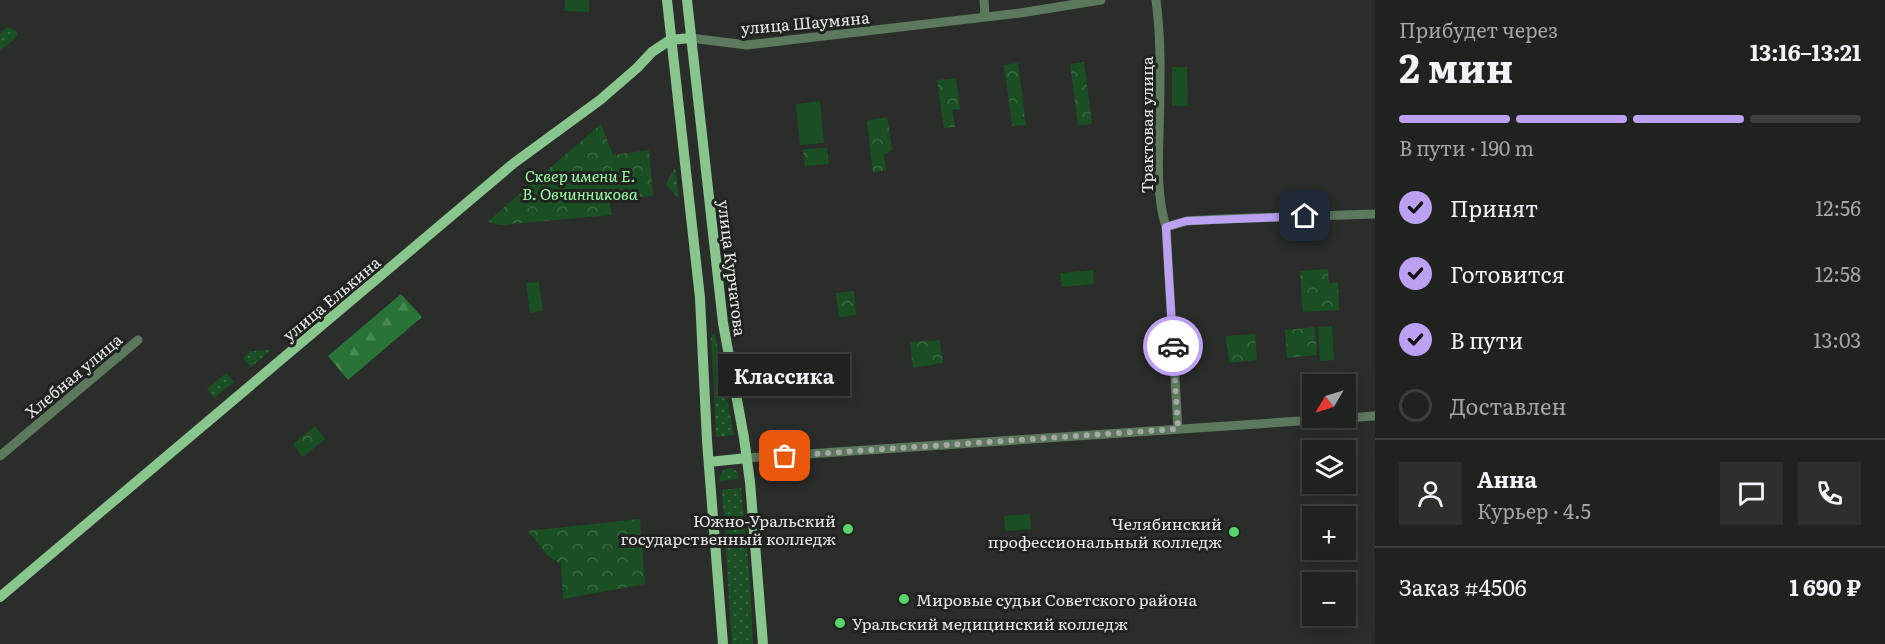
<!DOCTYPE html>
<html lang="ru">
<meta charset="utf-8">
<style>
body{margin:0;font-family:Literata,serif;background:#2d2f2d;color:#f1f3f6;height:100vh;display:flex;flex-direction:column;font-size:22px;white-space:nowrap}
*{box-sizing:border-box;margin:0}
p{font-size:20px;color:#a2a4a5}
.icon{flex:none;width:33px;height:33px;fill:none;stroke:currentColor;stroke-width:2;stroke-linecap:round;stroke-linejoin:round}
.map{position:relative;flex:1;overflow:hidden}
.panel{display:flex;flex-direction:column;background:#202220;width:510px}
.panel>*{flex:none}
.needle{width:39px;rotate:232deg}
.fabs{position:absolute;left:1302px;top:374px;display:grid;gap:12px}
.fabs a{display:grid;place-items:center;width:54px;height:54px;border-radius:0px;background:#202220;box-shadow:0 3px 15px #0003,0 0 0 2px #3d3f3e;font-size:30px}
.pin{position:absolute;display:grid;place-items:center;width:51px;height:51px;color:#fff;margin:-26px;border-radius:12px;box-shadow:0 3px 9px #0006}
.courier{position:absolute;display:grid;place-items:center;width:60px;height:60px;margin:-30px;border:4px solid #bca0f2;border-radius:50%;background:#fff;color:#222;box-shadow:0 2px 8px #0007}
.bubble{position:absolute;height:42px;border-radius:0px;background:#202220;box-shadow:0 3px 15px #0003,0 0 0 2px #3d3f3e;font-size:20px;font-weight:700;line-height:42px;text-align:center}
.overview em{font-style:normal;font-weight:700}
.overview div{display:flex;flex-direction:column-reverse}
.overview{display:flex;align-items:center;justify-content:space-between;height:102px;padding:0 24px}
h1{font-size:39px;font-weight:700;line-height:45px}
.bar{display:grid;grid-template-columns:repeat(4,1fr);gap:9px 6px;align-content:center;height:72px;padding:0 24px}
.bar i{height:8px;border-radius:4px;background:#3d3f3e}
.bar .current{background:#bca0f2}
.bar p{grid-column:span 4}
.line{display:flex;align-items:center;gap:15px;padding:0 24px;border-top:2px solid #3d3f3e}
.line div{flex:1}
.round{display:grid;place-items:center;flex:none;width:63px;height:63px;border-radius:0px;background:#2d2f2d}
ol{padding:0 24px;list-style:none}
li{display:flex;align-items:center;gap:18px;height:66px}
li p{margin-inline-start:auto}
li .icon{padding:6px;border-radius:50%;background:#bca0f2;color:#111;stroke-width:4}
li:last-child{color:#a2a4a5}
li i{width:33px;height:33px;border:3px solid #3d3f3e;border-radius:50%}
main{display:flex;flex:1;min-height:0}
.map>svg:first-child{display:block}
.grass{fill:url(#grass-dots)}
.forest{fill:url(#forest-firs)}
.park{fill:url(#park-crowns)}
.garden{fill:#194f22}
.lines{fill:none;stroke-linecap:round;stroke-linejoin:round}
.minor{stroke:#5c795e;stroke-width:9}
.major{stroke:#88c68e;stroke-width:10}
.done{stroke:#a6a8a6;stroke-width:6;stroke-dasharray:0 10.8}
.route{stroke:#bca0f2;stroke-width:8}
.poi-dot{fill:#5ad56e;stroke:#212321;stroke-width:2}
.labels{text-anchor:middle;dominant-baseline:central;stroke-width:6;stroke-linejoin:round;paint-order:stroke}
.street-label{font-size:16px;fill:#e8eae8;stroke:#212321}
.park-label{font-size:16px;font-style:italic;fill:#99fba4;stroke:#212321}
.poi-label{font-size:16px;fill:#e8eae8;stroke:#212321;text-anchor:end}
</style>
<main>
<div class="map">
<svg width="1375" height="644" viewBox="0 0 1375 644">
<defs>
<pattern id="grass-dots" width="8" height="8" patternUnits="userSpaceOnUse" patternTransform="scale(1.5)"><rect width="8" height="8" fill="#194f22"/><path d="M2 2h.1M6 6h.1" fill="none" stroke="#3a6842" stroke-width="1.8" stroke-linecap="round"/></pattern>
<pattern id="forest-firs" width="22" height="20" patternUnits="userSpaceOnUse" patternTransform="scale(1.5)"><rect width="22" height="20" fill="#287336"/><path d="M5 1l3.5 6h-7zM16 11l3.5 6h-7z" fill="#478753"/></pattern>
<pattern id="park-crowns" width="20" height="18" patternUnits="userSpaceOnUse" patternTransform="scale(1.5)"><rect width="20" height="18" fill="#194f22"/><path d="M2 6a3 3 0 1 1 6 0M12 15a3 3 0 1 1 6 0" fill="none" stroke="#3a6842"/></pattern>
</defs>
<rect width="100%" height="100%" fill="#2b2d2b"/>
<path class="grass" d="M7 27 15 30 18 34 11 42 0 50V34Z
M675 167 679 199 666 184Z
M715 334 734 435 716 437 711 335Z
M271 350 251 367 243 358 251 351Z
M226 373 234 382 214 398 207 389Z
M729 468 737 471 739 479 719 481C719 474 722 470 729 468Z
M741 488 750 581 753 644H732L722 490Z"/>
<path class="forest" d="M401 294 422 317 348 380 328 356Z"/>
<path class="park" d="M1084 62 1092 124 1078 125 1070 64Z
M1018 63 1026 125 1012 126 1004 65Z
M956 78 960 109 952 110 955 127 944 128 937 80Z
M887 117 892 150 884 155 886 170 873 173 867 121Z
M601 124 613 155 649 150 653 196 609 200 612 215 501 225 487 222Z
M827 148 829 164 805 166 803 149Z
M1328 269 1329 283 1338 282 1339 310 1303 312 1300 271Z
M854 291 856 315 839 317 836 293Z
M1315 327 1317 355 1287 358 1285 330Z
M1255 334 1257 360 1229 363 1226 336Z
M940 340 943 363 913 368 910 342Z
M315 426 325 439 303 457 293 444Z
M640 519 645 584 563 599 561 564 547 555 528 531Z"/>
<path class="garden" d="M565 0H589V12L565 11Z
M1172 67H1187L1188 106H1172Z
M820 101 824 143 800 145 796 104Z
M1093 270 1094 284 1062 287 1060 273Z
M539 282 543 311 530 313 526 283Z
M1332 326 1334 360 1320 361 1318 327Z
M1030 514 1031 529 1005 531 1004 516Z"/>
<g class="lines">
<path class="minor" d="M984 0 985 17
M1156 0C1162 45 1160 90 1159 135 1158 165 1157 198 1166 227L1178 429
M690 38 747 45 1020 13 1101 0
M1166 227 1187 221 1222 219 1375 214
M0 456 138 340
M747 458 1375 416"/>
<path class="major" d="M667 0 700 298 707 441 723 644
M687 0 723 323 744 438 750 482 763 644
M709 462 747 458
M0 597 514 163 600 100 637 68 652 52 670 40 690 38"/>
</g>
<g class="lines">
<path class="done" d="M785 456 1178 429 1173 346"/>
<path class="route" d="M1173 346 1166 227 1186 221 1305 216"/>
</g>
<g class="poi-dot">
<circle cx="848" cy="529" r="6"/>
<circle cx="1234" cy="532" r="6"/>
<circle cx="904" cy="599" r="6"/>
<circle cx="840" cy="623" r="6"/>
</g>
<g class="labels">
<g class="street-label">
<text transform="translate(805 22) rotate(-5)">улица Шаумяна</text>
<text transform="translate(1146 125) rotate(-90)">Трактовая улица</text>
<text transform="translate(733 268) rotate(83)">улица Курчатова</text>
<text transform="translate(331 298) rotate(-40)">улица Елькина</text>
<text transform="translate(73 375) rotate(-40)">Хлебная улица</text>
</g>
<g class="park-label">
<text x="580" y="175">Сквер имени Е.<tspan x="580" dy="18">В. Овчинникова</tspan></text>
</g>
<g class="poi-label">
<text x="836" y="520">Южно-Уральский<tspan x="836" dy="18">государственный колледж</tspan></text>
<text x="1222" y="523">Челябинский<tspan x="1222" dy="18">профессиональный колледж</tspan></text>
<text x="916" y="599" text-anchor="start">Мировые судьи Советского района</text>
<text x="852" y="623" text-anchor="start">Уральский медицинский колледж</text>
</g>
</g>
</svg>
<div class="fabs">
<a><svg class="needle" viewBox="-14 -14 28 28"><path d="M0-13l5 13h-10z" fill="#e53935"/><path d="M0 13l5-13h-10z" fill="#a2a4a5"/></svg></a>
<a><svg class="icon" aria-label="layers" viewBox="0 0 24 24"><path d="M12 4l9 5-9 5-9-5zM3 14l9 5 9-5"/></svg></a>
<a>+</a>
<a>−</a>
</div>
<div class="pin" style="left:785px;top:456px;background:#ea580c"><svg class="icon" aria-label="bag" viewBox="0 0 24 24"><path d="M5 8h14l-1 12H6zM9 8a3 3 0 0 1 6 0"/></svg></div>
<div class="pin" style="left:1305px;top:216px;background:#1f2937"><svg class="icon" aria-label="home" viewBox="0 0 24 24"><path d="M3 11l9-7 9 7M6 9v11h12V9"/></svg></div>
<div class="courier" style="left:1173px;top:346px"><svg class="icon" aria-label="car" viewBox="0 0 24 24"><path d="M5 17H2v-5l4-1 3-4h7l3 4 3 1v5h-3M9 17h6M6 11h13"/><circle cx="7" cy="17" r="2"/><circle cx="17" cy="17" r="2"/></svg></div>
<div class="bubble" style="left:718px;top:354px;width:132px">Классика</div>
</div>
<section class="panel">
<div class="overview"><div><h1>2 мин</h1><p>Прибудет через</p></div><em>13:16–13:21</em></div>
<div class="bar"><i class="current"></i><i class="current"></i><i class="current"></i><i></i><p>В пути · 190 m</p></div>
<ol>
<li><svg class="icon" aria-label="check" viewBox="0 0 24 24"><path d="M5 12l5 5 9-10"/></svg>Принят<p>12:56</p></li>
<li><svg class="icon" aria-label="check" viewBox="0 0 24 24"><path d="M5 12l5 5 9-10"/></svg>Готовится<p>12:58</p></li>
<li><svg class="icon" aria-label="check" viewBox="0 0 24 24"><path d="M5 12l5 5 9-10"/></svg>В пути<p>13:03</p></li>
<li><i></i>Доставлен</li>
</ol>
<div class="line" style="height:108px"><a class="round"><svg class="icon" aria-label="person" viewBox="0 0 24 24"><circle cx="12" cy="8" r="4"/><path d="M4 21q1-7 8-7t8 7"/></svg></a><div><b>Анна</b><p>Курьер · 4.5</p></div><a class="round"><svg class="icon" aria-label="chat" viewBox="0 0 24 24"><path d="M4 5h16v11H9l-5 4z"/></svg></a><a class="round"><svg class="icon" aria-label="phone" viewBox="0 0 24 24"><path d="M5 4h4l2 5-3 2q2 4 5 5l2-3 5 2v4C11 20 4 13 5 4z"/></svg></a></div>
<div class="line" style="height:78px"><div>Заказ #4506</div><b>1 690 ₽</b></div>
</section>
</main>
